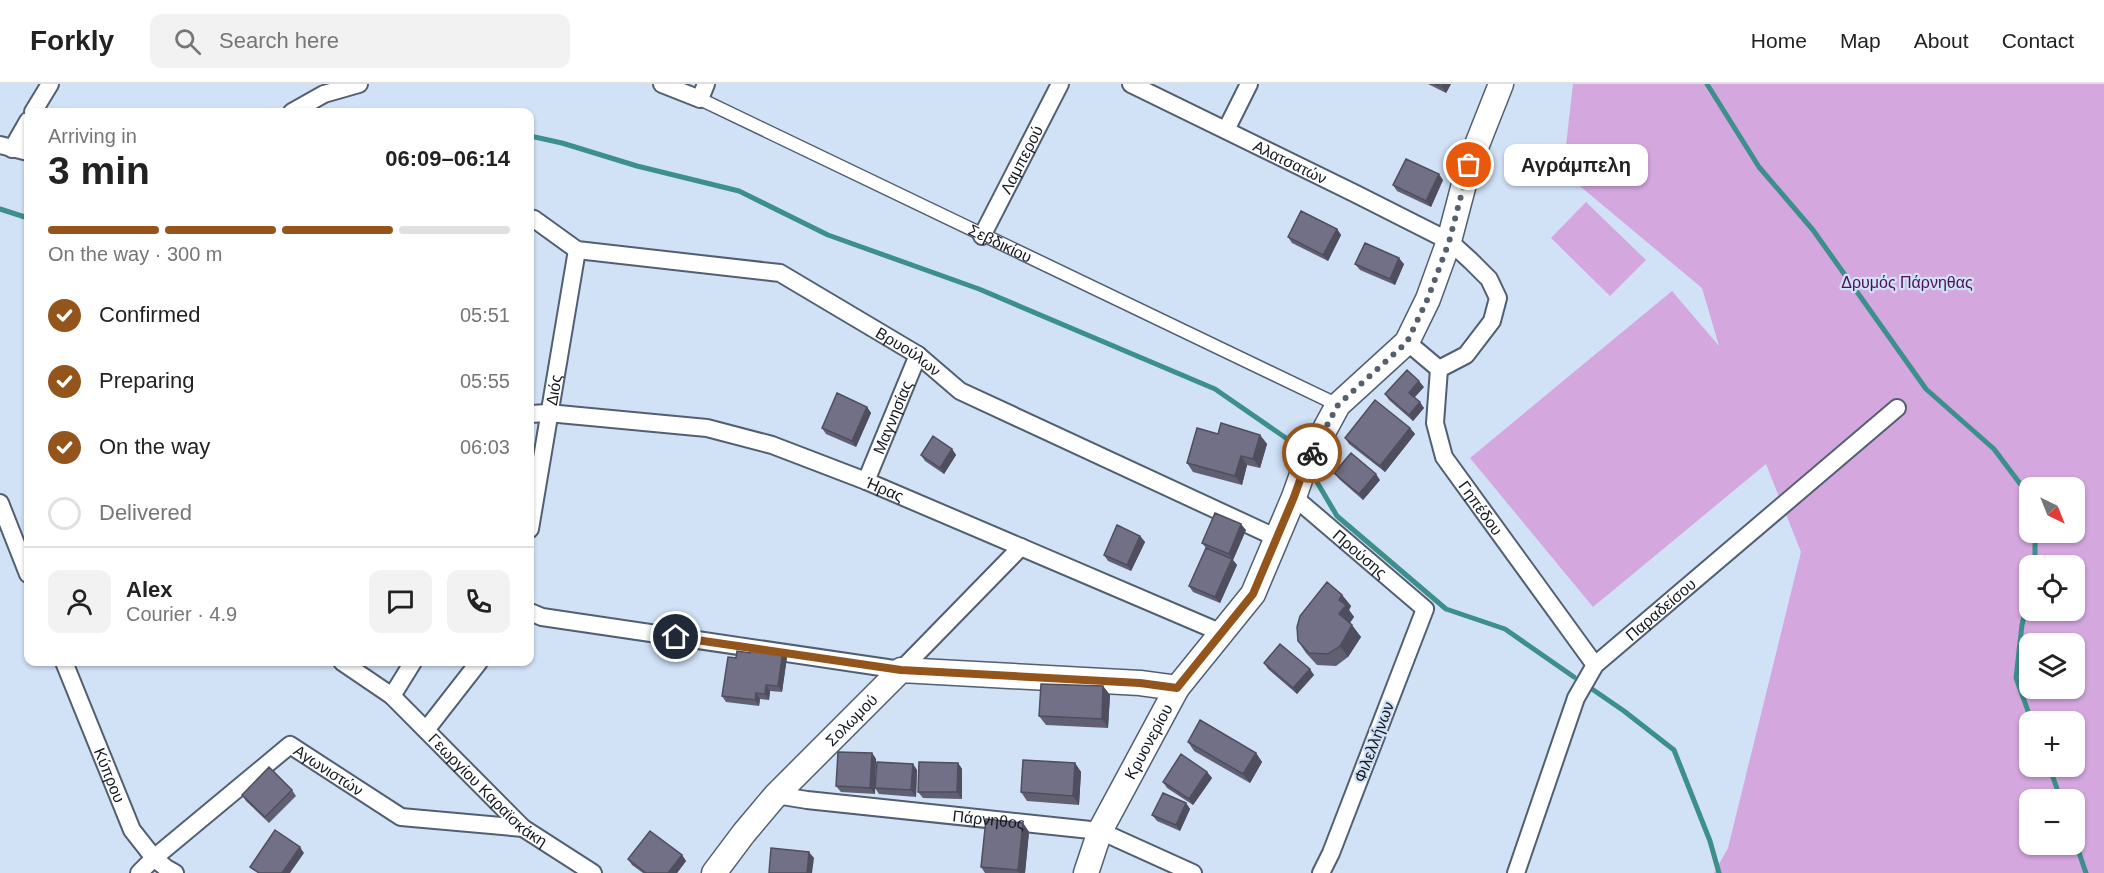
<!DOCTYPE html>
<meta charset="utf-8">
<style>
body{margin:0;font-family:Helvetica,sans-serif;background:#f2f2f2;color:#222;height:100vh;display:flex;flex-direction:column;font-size:22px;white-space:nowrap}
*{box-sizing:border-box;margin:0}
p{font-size:20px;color:#767676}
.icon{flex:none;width:33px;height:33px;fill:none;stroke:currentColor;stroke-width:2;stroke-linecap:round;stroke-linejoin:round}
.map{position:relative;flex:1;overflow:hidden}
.drawer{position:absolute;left:24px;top:24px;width:510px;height:558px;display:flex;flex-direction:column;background:#fff;border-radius:12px;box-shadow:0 2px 4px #0004}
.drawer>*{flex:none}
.needle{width:39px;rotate:137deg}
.tools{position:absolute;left:2019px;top:393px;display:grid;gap:12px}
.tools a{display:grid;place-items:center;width:66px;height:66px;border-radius:12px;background:#fff;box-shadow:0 2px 4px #0004;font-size:30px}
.pin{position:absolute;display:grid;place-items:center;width:51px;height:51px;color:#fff;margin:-26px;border:3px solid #fff;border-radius:50%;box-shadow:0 2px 6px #0007}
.courier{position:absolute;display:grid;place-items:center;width:60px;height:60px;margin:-30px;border:4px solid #94551d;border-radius:50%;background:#fff;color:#222;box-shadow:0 2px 8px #0007}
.bubble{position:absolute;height:42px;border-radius:12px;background:#fff;box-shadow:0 2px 4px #0004;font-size:20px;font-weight:800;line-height:42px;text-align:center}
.headline em{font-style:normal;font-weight:800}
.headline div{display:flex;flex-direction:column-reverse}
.headline{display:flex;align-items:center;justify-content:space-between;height:102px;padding:0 24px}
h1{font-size:39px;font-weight:800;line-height:45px}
.bar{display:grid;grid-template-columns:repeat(4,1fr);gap:9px 6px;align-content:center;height:72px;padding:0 24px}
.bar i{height:8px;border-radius:4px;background:#e0e0e0}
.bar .current{background:#94551d}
.bar p{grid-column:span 4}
.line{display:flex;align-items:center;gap:15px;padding:0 24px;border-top:2px solid #e0e0e0}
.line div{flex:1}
.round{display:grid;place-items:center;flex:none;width:63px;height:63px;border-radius:12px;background:#f2f2f2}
ol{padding:0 24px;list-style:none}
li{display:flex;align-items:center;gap:18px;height:66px}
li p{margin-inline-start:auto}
li .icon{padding:6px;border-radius:50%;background:#94551d;color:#fff;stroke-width:4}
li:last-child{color:#767676}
li i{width:33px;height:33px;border:3px solid #e0e0e0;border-radius:50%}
header{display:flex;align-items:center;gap:36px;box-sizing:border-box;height:84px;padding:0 30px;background:#fff;border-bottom:2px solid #e0e0e0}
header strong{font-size:28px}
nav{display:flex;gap:33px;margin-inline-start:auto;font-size:21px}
.search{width:420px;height:54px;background:#f2f2f2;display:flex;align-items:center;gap:15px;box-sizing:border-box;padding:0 21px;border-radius:12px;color:#767676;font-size:22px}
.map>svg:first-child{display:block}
.green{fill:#d4a7df;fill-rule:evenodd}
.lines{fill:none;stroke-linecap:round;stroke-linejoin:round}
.stream{stroke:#3d8f8c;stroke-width:5}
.pedestrian-casing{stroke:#515f71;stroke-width:15}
.minor-casing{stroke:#515f71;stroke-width:20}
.secondary-casing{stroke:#515f71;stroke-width:27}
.pedestrian{stroke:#fff;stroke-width:12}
.minor{stroke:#fff;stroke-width:16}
.secondary{stroke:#fff;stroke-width:24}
.wall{fill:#616073}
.shaded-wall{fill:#4f4e5e}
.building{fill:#717086;stroke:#4f4e5e;stroke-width:1.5}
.done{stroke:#565f6c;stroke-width:6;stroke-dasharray:0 10.8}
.route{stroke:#94551d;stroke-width:8}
.labels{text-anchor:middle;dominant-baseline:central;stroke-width:4.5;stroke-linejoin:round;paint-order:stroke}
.street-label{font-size:16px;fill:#141921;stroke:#d1e2f7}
.park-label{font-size:16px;fill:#4d0e5a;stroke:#d1e2f7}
</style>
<header>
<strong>Forkly</strong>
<div class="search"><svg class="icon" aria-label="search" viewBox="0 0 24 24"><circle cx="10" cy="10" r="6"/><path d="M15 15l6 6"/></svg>Search here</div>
<nav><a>Home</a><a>Map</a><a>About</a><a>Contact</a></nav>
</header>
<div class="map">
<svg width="2104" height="789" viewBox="0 0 2104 789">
<rect width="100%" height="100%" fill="#d1e2f7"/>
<path class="green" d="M1573 0H2104V789H1714L1728 764 1801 468 1766 380 1593 523 1470 374 1672 207 1719 262 1702 204 1563 88ZM2030 404H2074V448H2030ZM2030 482H2074V526H2030ZM2030 560H2074V604H2030ZM2030 638H2074V682H2030ZM2030 716H2074V760H2030Z
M1586 118 1646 176 1610 212 1551 154Z"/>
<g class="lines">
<path class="stream" d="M1707 0 1759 83 1813 146 1926 305 1994 365 2030 413
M530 52 562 59 637 82 739 107 828 151 979 205 1215 305 1296 361 1302 372
M0 125 28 134
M1311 388 1337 432 1446 525 1505 545 1574 593
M2035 482V448
M2030 505 2022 541 2016 594 2032 638
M1592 605 1624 627 1674 666 1710 757 1719 789
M2049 682 2061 716
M2074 754 2086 789"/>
<g class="pedestrian-casing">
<g id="pedestrian">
<path id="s1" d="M700 15 1338 321"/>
</g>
</g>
<g class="minor-casing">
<g id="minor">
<path d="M662 0 700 15 706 0"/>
<path id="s2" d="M1131 0 1356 110 1449 157 1471 177 1489 195 1498 214 1492 237 1466 271 1439 285"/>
<path d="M33 28 50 0"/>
<path d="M292 28 324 10 359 0"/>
<path d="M1226 46 1249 0"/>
<path d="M0 61 28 68"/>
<path d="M12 65 28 37"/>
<path id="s3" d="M530 134 534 135 577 166 780 189 918 271 960 307 1277 454"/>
<path id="s4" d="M982 152 1060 0"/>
<path d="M1407 258 1439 285"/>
<path id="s5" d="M1439 285 1435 339 1444 373 1595 581"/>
<path id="s6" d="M530 330 548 329 707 344 772 361 866 397 1222 549"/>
<path id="s7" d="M866 397 918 271"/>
<path id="s8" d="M1294 413 1425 525 1331 769 1321 789"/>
<path d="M0 419 28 490"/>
<path id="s9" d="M530 445 577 166"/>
<path d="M530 528 542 533 901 586 1021 463"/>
<path id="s10" d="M64 578 132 746 154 774 166 784 175 789"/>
<path id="s11" d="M342 578 392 612 523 744 593 789"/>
<path d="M392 612 413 578"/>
<path d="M426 646 479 578"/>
<path id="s12" d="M776 711 807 716 1100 747 1193 789"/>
<path id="s13" d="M139 789 154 774 290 661 401 733 523 744"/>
<path id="s14" d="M1516 789 1576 614 1595 581 1897 324"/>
</g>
</g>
<g class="secondary-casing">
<g id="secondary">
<path id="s15" d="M714 789 744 749 776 711 901 586 1140 599 1177 604"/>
<path id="s16" d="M1086 789 1100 747 1177 604 1253 510 1294 413 1305 382 1338 321 1407 258 1428 215 1449 157 1469 81 1501 0"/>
</g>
</g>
<use href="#pedestrian" class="pedestrian"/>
<use href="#minor" class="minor"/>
<use href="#secondary" class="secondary"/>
</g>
<path class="wall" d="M1428 0H1451L1446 9Z
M1443 96 1431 123 1397 107 1393 101Z
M1337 145 1341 151 1328 177 1292 159 1288 153Z
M1355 180H1404L1395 201 1360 186Z
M1424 303 1414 314 1424 324 1413 337 1389 316 1385 310Z
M867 323 871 329 856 363 826 350 822 344Z
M1410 344 1415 350 1385 388 1349 360 1345 354Z
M1218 350 1260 351 1267 360 1260 384 1247 381 1242 401 1193 388 1187 379Z
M952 365 956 371 944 390 925 377 921 371Z
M1334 389 1380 396 1363 416 1339 395Z
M1246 446 1233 476 1237 481 1220 519 1193 508 1189 502 1206 464 1202 459Z
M1140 452 1145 458 1131 487 1108 477 1104 471Z
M1342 511 1351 522 1349 526 1354 533 1350 539 1361 553 1348 573 1336 582 1317 581 1306 569 1298 557Z
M787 573 782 608 770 607 769 616 760 615 759 622 726 618 722 612Z
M1264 579 1314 591 1297 610 1268 585Z
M1103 602 1110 611 1108 644 1046 641 1039 632Z
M1188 658 1256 669 1262 678 1250 699 1194 667Z
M872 669 876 675 875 702 913 680 917 686 916 713 879 710 875 704V710L841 708 836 702Z
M958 679 962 685V715L923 714 918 708Z
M1075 679 1081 688 1079 721 1027 717 1021 708Z
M1207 688 1212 694 1193 721 1167 704 1163 698Z
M292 706 296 712 269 739 246 717 242 711Z
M1186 719 1190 725 1180 747 1157 737 1152 731Z
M1023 739 1029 748 1025 789H985L981 783Z
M682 771 686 777 677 789H643L632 781 628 775Z"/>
<path class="shaded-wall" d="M1443 0H1451L1446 9 1442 3Z
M1439 90 1443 96 1431 123 1426 117Z
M1337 145 1341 151 1328 177 1323 171Z
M1399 174 1404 180 1395 201 1390 195Z
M1419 297 1424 303 1413 315 1409 309Z
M1420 318 1424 324 1413 337 1409 331Z
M867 323 871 329 856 363 852 357Z
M1410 344 1415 350 1385 388 1380 382Z
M1260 351 1267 360 1260 384 1253 375Z
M952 365 956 371 944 390 940 384Z
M1241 372 1247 381 1242 401 1235 392Z
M1376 390 1380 396 1363 416 1359 410Z
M1241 440 1246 446 1233 476 1229 470Z
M1140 452 1145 458 1131 487 1127 481Z
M1232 475 1237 481 1220 519 1215 513Z
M1342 511 1351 522 1349 526 1354 533 1347 542 1339 530V516Z
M1352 541 1361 553 1348 573 1340 562Z
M783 567 787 573 782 608 778 602Z
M1310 585 1314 591 1297 610 1293 604Z
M766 601 770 607 769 616 765 610Z
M1103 602 1110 611 1108 644 1102 635Z
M756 609 760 615 759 622 755 616Z
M872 669 876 675 875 710 870 704Z
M1256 669 1262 678 1250 699 1243 690Z
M958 679 962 685V715L957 708Z
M1075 679 1081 688 1079 721 1073 712Z
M913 680 917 686 916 713 911 706Z
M1207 688 1212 694 1193 721 1189 715Z
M1186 719 1190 725 1180 747 1176 741Z
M1023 739 1029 748 1025 789H1019L1018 786Z
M300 763 304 769 290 789H282Z
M809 768 814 774 812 789H807Z
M682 771 686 777 677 789H668Z"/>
<path class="building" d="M1435 0H1443L1442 3Z
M1406 75 1439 90 1426 117 1393 101Z
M1301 127 1337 145 1323 171 1288 153Z
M1365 159 1399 174 1390 195 1355 180Z
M1407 286 1419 297 1409 309 1420 318 1409 331 1385 310Z
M837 309 867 323 852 357 822 344Z
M1375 316 1410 344 1380 382 1345 354Z
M1221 339 1260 351 1253 375 1241 372 1235 392 1187 379 1197 344 1218 350Z
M933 352 952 365 940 384 921 371Z
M1351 369 1376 390 1359 410 1334 389Z
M1215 429 1241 440 1229 470 1202 459Z
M1117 441 1140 452 1127 481 1104 471Z
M1206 464 1232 475 1215 513 1189 502Z
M1327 498 1342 511 1339 516 1346 521 1339 530 1352 541 1340 562 1328 570 1309 569 1298 557 1297 543 1300 532Z
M1280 560 1310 585 1293 604 1264 579Z
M751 563 783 567 778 602 766 601 765 610 756 609 755 616 722 612 728 573 736 574 737 567 750 569Z
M1041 600 1103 602 1102 635 1039 632Z
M1200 636 1256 669 1243 690 1188 658Z
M838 668 872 669 870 704 836 702Z
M1181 670 1207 688 1189 715 1163 698Z
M1023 676 1075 679 1073 712 1021 708Z
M877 678 913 680 911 706 875 704Z
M919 678 958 679 957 708H918Z
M269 683 292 706 265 733 242 711Z
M1163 709 1186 719 1176 741 1152 731Z
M986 735 1023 739 1018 786 981 783Z
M275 746 300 763 282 789H259L250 783Z
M650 747 682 771 668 789H646L628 775Z
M771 764 809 768 807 789H769Z"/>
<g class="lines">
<path class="done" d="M1312 369 1338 321 1407 258 1428 214 1449 158 1469 81"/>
<path class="route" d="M676 553 901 586 1140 599 1177 604 1253 510 1294 413 1305 382 1312 369"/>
</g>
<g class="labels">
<g class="street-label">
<text stroke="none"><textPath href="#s4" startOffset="86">Λαμπερού</textPath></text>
<text stroke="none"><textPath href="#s2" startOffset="177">Αλατσατών</textPath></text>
<text stroke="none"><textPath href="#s1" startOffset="333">Σεβδικίου</textPath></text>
<text stroke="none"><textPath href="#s3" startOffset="412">Βρυούλων</textPath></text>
<text stroke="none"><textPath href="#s9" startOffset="141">Διός</textPath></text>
<text stroke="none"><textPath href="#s7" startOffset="69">Μαγνησίας</textPath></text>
<text stroke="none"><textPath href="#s6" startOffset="366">Ήρας</textPath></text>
<text stroke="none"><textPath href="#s5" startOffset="152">Γηπέδου</textPath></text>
<text stroke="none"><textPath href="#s8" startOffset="87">Προύσης</textPath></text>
<text stroke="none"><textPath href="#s14" startOffset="309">Παραδείσου</textPath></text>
<text stroke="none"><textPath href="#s15" startOffset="206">Σολωμού</textPath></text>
<text stroke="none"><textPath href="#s16" startOffset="146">Κρυονερίου</textPath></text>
<text transform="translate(1374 658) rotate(-69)">Φιλελλήνων</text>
<text stroke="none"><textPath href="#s13" startOffset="244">Αγωνιστών</textPath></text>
<text stroke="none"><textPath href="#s10" startOffset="122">Κύπρου</textPath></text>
<text stroke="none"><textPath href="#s11" startOffset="195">Γεωργίου Καραϊσκάκη</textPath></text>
<text stroke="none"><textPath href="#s12" startOffset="214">Πάρνηθος</textPath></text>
</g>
<g class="park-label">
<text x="1907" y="198">Δρυμός Πάρνηθας</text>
</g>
</g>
</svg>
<div class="tools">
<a><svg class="needle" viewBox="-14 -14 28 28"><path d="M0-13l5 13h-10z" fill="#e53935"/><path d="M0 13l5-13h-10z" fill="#767676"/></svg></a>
<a><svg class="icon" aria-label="locate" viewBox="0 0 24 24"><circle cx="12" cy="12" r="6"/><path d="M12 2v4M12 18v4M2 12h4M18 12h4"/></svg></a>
<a><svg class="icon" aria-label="layers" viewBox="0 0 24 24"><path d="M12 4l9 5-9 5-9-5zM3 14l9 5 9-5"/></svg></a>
<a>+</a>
<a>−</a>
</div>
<div class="pin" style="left:1469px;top:81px;background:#ea580c"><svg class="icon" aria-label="bag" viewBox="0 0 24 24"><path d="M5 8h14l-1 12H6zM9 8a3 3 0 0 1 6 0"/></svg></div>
<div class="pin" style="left:676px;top:553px;background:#1f2937"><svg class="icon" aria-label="home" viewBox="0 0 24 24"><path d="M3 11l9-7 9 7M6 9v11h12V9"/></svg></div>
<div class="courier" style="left:1312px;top:369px"><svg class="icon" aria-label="bike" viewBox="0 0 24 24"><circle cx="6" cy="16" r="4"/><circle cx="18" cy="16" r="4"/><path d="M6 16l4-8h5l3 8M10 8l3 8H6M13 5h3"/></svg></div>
<div class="bubble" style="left:1504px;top:60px;width:144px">Αγράμπελη</div>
<section class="drawer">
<div class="headline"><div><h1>3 min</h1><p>Arriving in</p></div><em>06:09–06:14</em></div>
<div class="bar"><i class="current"></i><i class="current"></i><i class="current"></i><i></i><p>On the way · 300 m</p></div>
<ol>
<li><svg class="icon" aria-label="check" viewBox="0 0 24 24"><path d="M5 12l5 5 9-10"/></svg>Confirmed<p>05:51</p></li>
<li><svg class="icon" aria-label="check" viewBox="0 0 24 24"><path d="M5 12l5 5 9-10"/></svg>Preparing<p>05:55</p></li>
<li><svg class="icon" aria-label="check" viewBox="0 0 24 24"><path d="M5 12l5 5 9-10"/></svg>On the way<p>06:03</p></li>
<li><i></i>Delivered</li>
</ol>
<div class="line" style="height:108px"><a class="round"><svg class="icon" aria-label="person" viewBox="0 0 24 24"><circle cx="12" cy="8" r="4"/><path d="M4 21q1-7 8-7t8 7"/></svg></a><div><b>Alex</b><p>Courier · 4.9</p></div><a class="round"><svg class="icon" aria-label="chat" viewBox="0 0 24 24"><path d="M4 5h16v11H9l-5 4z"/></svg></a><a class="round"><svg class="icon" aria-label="phone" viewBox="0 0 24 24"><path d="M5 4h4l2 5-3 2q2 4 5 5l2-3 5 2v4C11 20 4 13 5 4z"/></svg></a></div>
</section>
</div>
